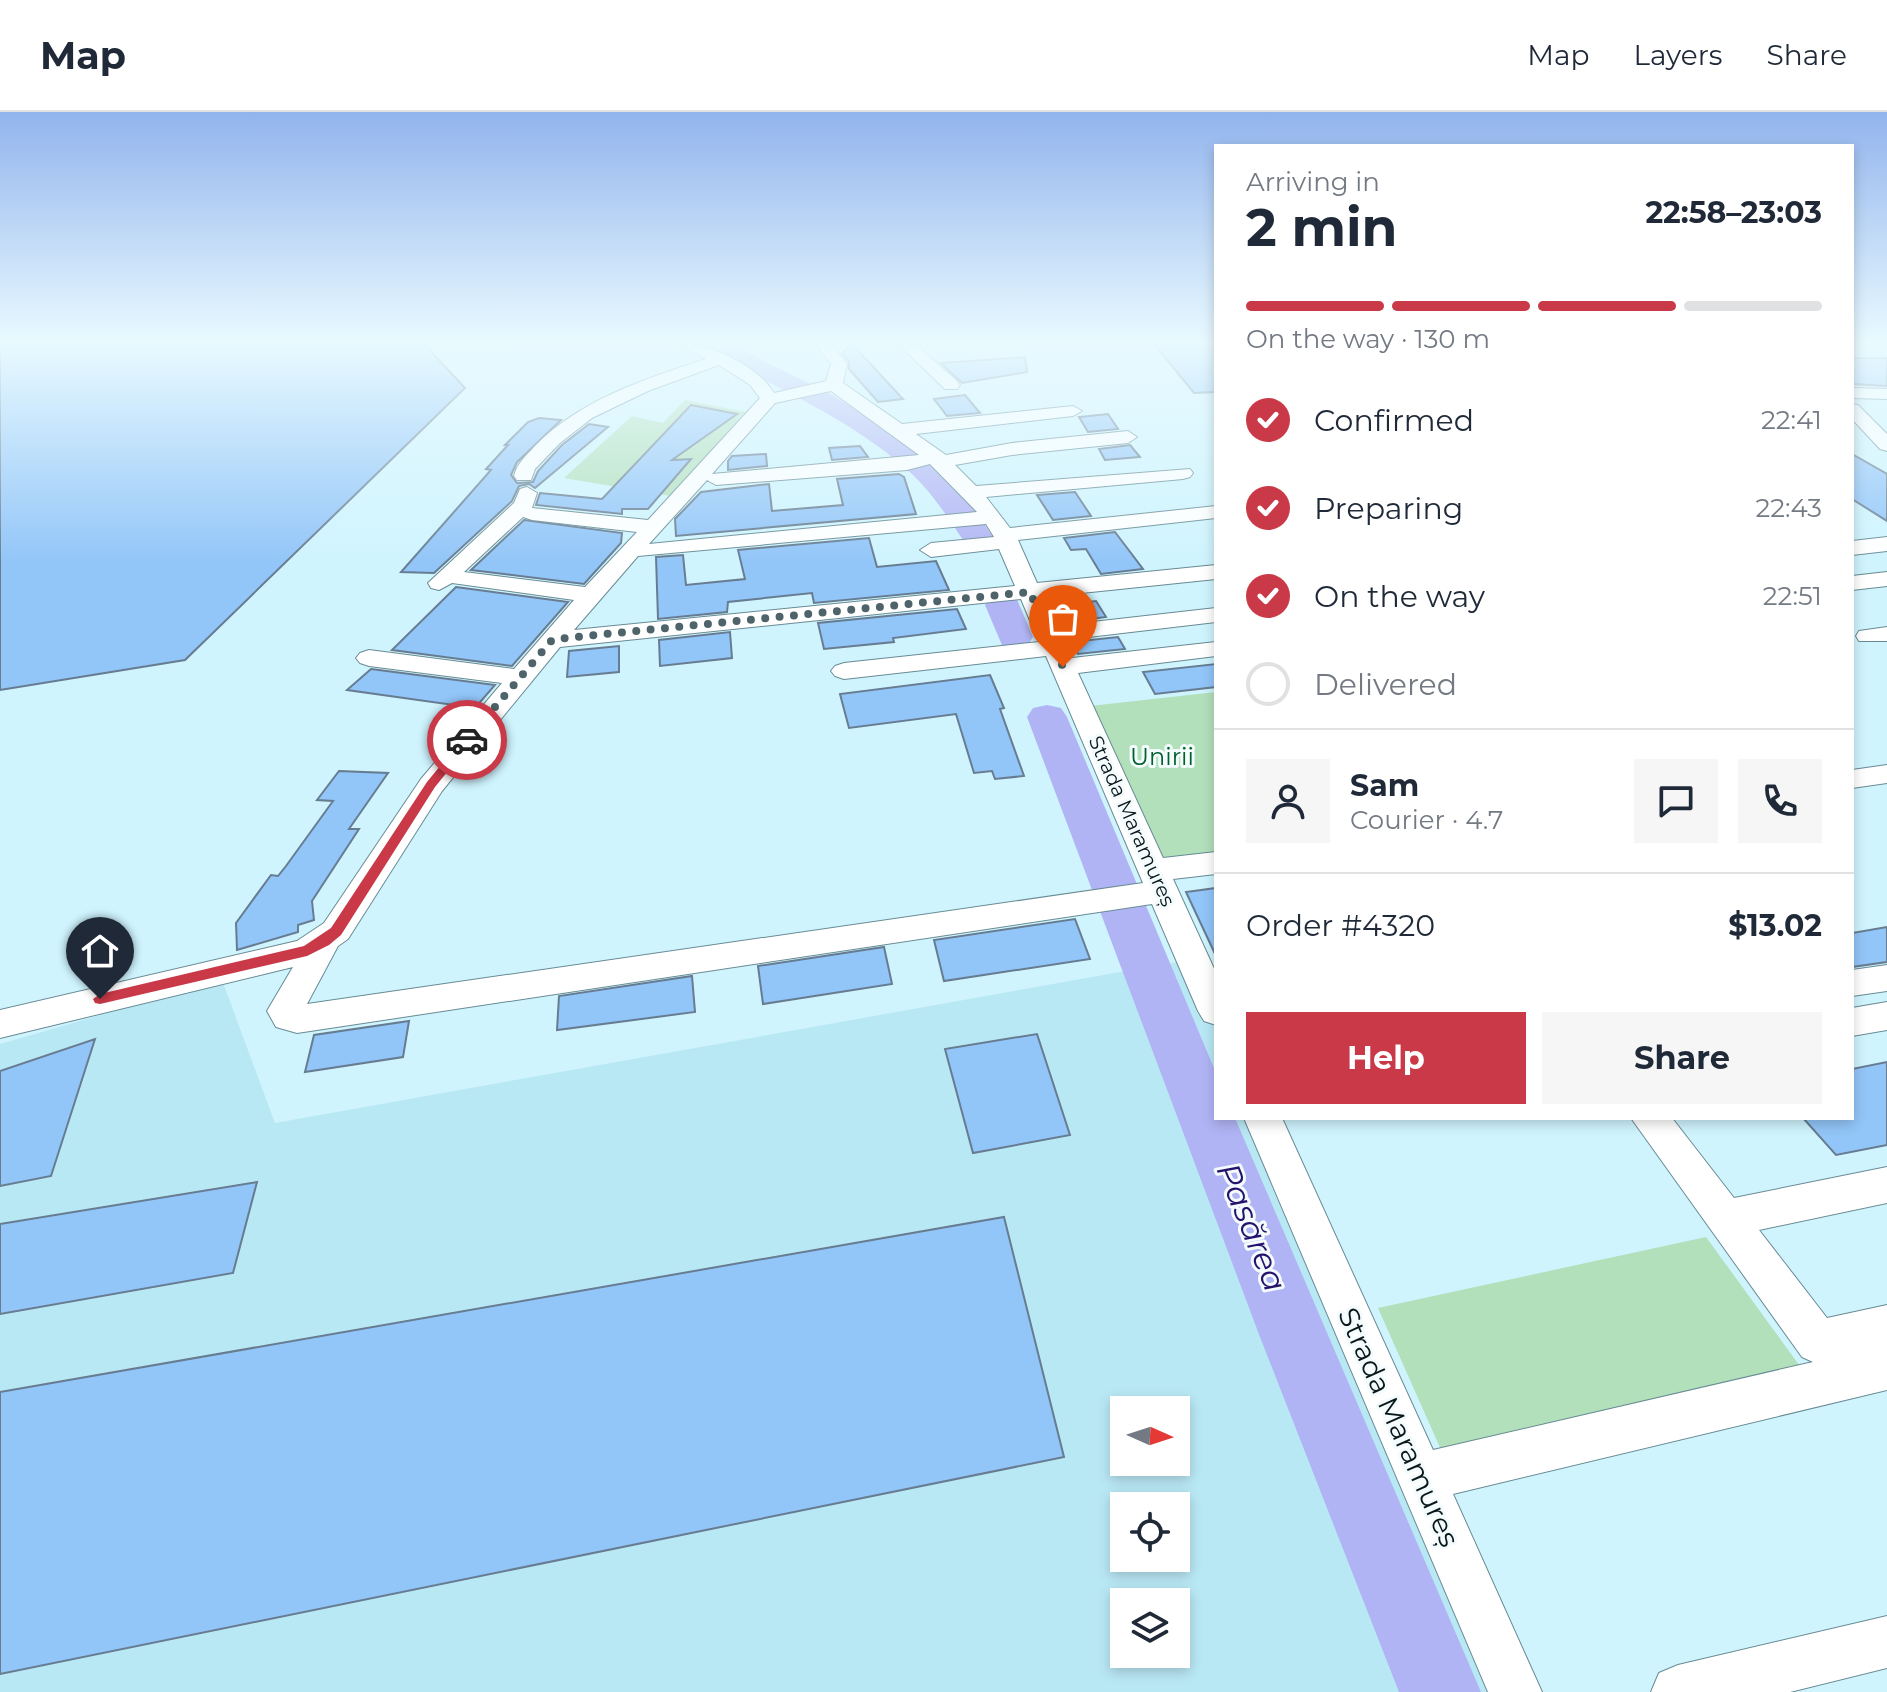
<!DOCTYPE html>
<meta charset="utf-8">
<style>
body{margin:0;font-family:Montserrat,sans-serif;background:#f6f6f7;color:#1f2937;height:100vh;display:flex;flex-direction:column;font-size:30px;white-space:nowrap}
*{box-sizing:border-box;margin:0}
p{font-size:26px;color:#747a83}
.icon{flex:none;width:44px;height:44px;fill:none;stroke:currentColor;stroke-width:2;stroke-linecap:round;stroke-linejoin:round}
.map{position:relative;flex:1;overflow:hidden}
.panel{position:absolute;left:1214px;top:32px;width:640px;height:976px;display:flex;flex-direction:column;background:#fff;border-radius:0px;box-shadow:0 4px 12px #0003}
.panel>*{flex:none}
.needle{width:52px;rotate:93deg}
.buttons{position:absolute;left:1110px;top:1284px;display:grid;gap:16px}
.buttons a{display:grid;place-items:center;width:80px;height:80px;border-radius:0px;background:#fff;box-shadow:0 4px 12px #0003;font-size:40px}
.pin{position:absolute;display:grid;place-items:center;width:68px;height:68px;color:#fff;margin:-82px -34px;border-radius:50% 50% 50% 0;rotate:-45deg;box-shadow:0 0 8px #0007}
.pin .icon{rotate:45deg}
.courier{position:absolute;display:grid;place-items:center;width:80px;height:80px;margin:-40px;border:6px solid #c93947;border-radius:50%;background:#fff;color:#222;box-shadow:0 2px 10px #0007}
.summary em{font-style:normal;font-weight:700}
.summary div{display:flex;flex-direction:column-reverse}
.summary{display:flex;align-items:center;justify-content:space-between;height:136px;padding:0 32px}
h1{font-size:52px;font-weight:700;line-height:60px}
.bar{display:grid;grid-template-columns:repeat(4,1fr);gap:12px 8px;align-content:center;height:96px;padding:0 32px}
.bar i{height:10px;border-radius:6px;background:#e0e1e3}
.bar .current{background:#c93947}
.bar p{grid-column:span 4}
.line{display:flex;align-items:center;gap:20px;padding:0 32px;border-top:2px solid #e0e1e3}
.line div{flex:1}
.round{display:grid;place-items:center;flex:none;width:84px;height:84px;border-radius:0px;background:#f6f6f7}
ol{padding:0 32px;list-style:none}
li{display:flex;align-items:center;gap:24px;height:88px}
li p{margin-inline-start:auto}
li .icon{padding:8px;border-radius:50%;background:#c93947;color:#fff;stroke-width:4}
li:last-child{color:#747a83}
li i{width:44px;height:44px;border:4px solid #e0e1e3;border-radius:50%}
.cta{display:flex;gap:16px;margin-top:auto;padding:16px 32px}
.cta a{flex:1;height:92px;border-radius:0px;background:#c93947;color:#fff;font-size:32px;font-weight:700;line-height:92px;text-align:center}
.cta a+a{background:#f6f6f7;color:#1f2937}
header{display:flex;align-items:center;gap:48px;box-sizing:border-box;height:112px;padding:0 40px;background:#fff;border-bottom:2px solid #e0e1e3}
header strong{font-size:38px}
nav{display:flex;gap:44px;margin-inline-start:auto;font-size:28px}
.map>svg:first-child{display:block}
.built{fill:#b9e8f5;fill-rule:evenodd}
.green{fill:#b2e0bb}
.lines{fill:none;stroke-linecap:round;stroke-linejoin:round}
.river{fill:#b1b4f4;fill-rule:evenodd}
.building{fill:#92c5f8;stroke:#677c91;stroke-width:2}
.minor-casing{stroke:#688b94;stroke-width:2}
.minor{fill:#fff;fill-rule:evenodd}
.route{fill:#c93947}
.done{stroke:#4e646a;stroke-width:8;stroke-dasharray:0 14.4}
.labels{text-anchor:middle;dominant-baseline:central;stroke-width:6;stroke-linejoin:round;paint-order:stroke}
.far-street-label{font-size:20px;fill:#09161a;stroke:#f4fbfd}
.park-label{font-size:24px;fill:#015f2b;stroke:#f4fbfd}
.near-street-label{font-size:28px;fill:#09161a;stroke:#f4fbfd}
.near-water-label{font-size:32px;font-style:italic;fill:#25126c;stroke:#f4fbfd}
</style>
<header>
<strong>Map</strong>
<nav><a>Map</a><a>Layers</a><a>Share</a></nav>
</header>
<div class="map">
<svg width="1887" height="1580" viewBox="0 0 1887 1580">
<rect width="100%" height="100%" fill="#cff4fe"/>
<path class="built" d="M1193 847 1216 899V1006H1263L1515 1580H0V932L222 868 275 1011ZM1124 1298H1176V1350H1124ZM1124 1394H1176V1446H1124ZM1124 1490H1176V1542H1124Z"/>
<path class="green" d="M685 288 745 300 671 384 564 366 632 304 663 311Z
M1216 580V751L1156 758 1081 595Z
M1706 1125 1813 1272 1450 1358 1378 1196Z"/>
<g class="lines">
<path class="river" d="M699 231H729L832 283 903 326 935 352 964 382 993 425 988 432 977 435 966 432C949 408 935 384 913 363 853 307 774 275 702 236Z
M1003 482 1016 485 1033 525 1028 533 1015 536 1002 533 985 493 990 485Z
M1047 593 1061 596 1067 605 1216 961V1006H1235L1481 1580H1399L1260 1225 1027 605 1033 596Z"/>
</g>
<path class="building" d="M0 231H423L465 276 185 548 0 578Z
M1153 231H1216V280L1194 281Z
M852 232 903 287 878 290 849 257V250L842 241Z
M1025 245 1027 260 962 271 941 251Z
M1852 246H1887V274L1852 272Z
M965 283 980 301 947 304 934 287Z
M691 293 737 302 672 348 691 347 648 397H622V402L536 393 540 381 602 387Z
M1108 302 1118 317 1088 320 1079 305Z
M539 306 561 308 517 350 511 363 517 371 533 370 538 359 562 333 589 312 608 315 535 376 529 372 519 374 512 389 434 461 401 460 491 358 486 357 508 333H505L528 310Z
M1130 333 1140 345 1105 348 1099 337Z
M860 334 868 345 832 348 829 336Z
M766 342 767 354 728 358V349L732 344Z
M1852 342 1887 362V409L1852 387Z
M899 362 904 365 916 402 676 424 675 407 701 380 769 372 772 399 843 393 837 367Z
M1075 380 1091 404 1053 408 1037 383Z
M524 408 622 421 621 431 584 472 471 458Z
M1115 420 1143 457 1101 462 1086 437 1071 438 1064 426Z
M869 426 877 455 936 449 949 478 814 491 812 481 728 490 727 500 658 507 656 445 683 443 686 473 745 467 738 438Z
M456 475 568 490 512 554 392 538Z
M1096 489 1106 505 1060 511 1052 494Z
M957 497 966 517 893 526 894 530 824 537 818 511Z
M730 520 732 546 660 554 659 528Z
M1118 525 1125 537 1078 542 1071 530Z
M619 534V560L567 565 569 539Z
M1216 552V575L1155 582 1143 560Z
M371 557 495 573 475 596 347 578Z
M990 563 1004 596 1000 597 1024 664 995 667 992 659 974 661 956 602 849 616 840 582Z
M339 659 388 661 349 717H359L312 789 314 808 298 813V820L237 838 236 811 271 763 278 764 286 754 333 689 317 688Z
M1216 776V844L1186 780Z
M1075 807 1090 847 944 869 934 828Z
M1887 815V850L1852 855V821Z
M884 835 892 872 763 892 758 854Z
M692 864 695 900 557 918 559 884Z
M409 909 403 945 305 960 314 923Z
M1037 922 1070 1023 973 1041 945 937Z
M95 927 51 1064 0 1074V959Z
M1887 950V1033L1836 1043 1803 1006H1852V957Z
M257 1070 233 1161 0 1202V1112Z
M1004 1105 1064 1345 0 1562V1280Z"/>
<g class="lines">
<g class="minor-casing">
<path id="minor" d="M679 231C708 230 758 254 774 281L826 269 831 252 815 231H831L847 252 843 271 902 312 1073 294 1082 299 1073 304 916 322 946 343 1012 331 1128 319 1137 325 1128 331 1012 343 955 353 976 374 1190 357 1193 361 1190 365 1183 367 986 385 1010 416 1216 394V406L1018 428 1037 471 1216 453V467L1043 485 1057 514 1216 496V510L1063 528 1072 546 1216 530V544L1078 561 1163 746 1216 740V762L1173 767 1216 861V913L1204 909 1198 899 1152 792 297 921 276 915 267 899 293 855 0 926V898L297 829 324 811 421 667 502 571 369 554 360 551 356 546 360 541 369 538 514 557 574 488 452 471 439 478 431 476 428 471 514 391 520 377 527 375 537 381 532 396 648 408 760 286 750 273 719 253 648 279 592 306 560 331 535 357 531 368H517L514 364C517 351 526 344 535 334 581 287 645 267 706 247ZM831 279 919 343 712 362 775 291ZM930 352 977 400 649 432 707 368 716 373 907 358ZM523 405 532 408 637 420 585 475 464 460ZM986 412 994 425 931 431 920 438 931 445 999 437 1015 474 574 518 638 444ZM1021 487 1039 530 844 551 835 554 831 559 835 564 844 567 1046 544 1143 771 307 892 338 834 348 827 442 679 560 535Z
M897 231H914L957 269 960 273 957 277H945Z
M1852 276 1887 277V287L1852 286Z
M1852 292 1858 293 1887 322V339L1880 337 1852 307Z
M1887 425V439L1852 443V429Z
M1887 460V474L1852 478V464Z
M1887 515V529H1859L1856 524 1859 519Z
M1887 653V671L1852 676V658Z
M1887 853V879L1852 884V858Z
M1887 890V918L1852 924V896Z
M1244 1006H1282L1433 1338 1813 1250 1802 1245 1631 1006H1672L1734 1086 1887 1055V1091L1759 1118 1827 1206 1887 1193V1278L1453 1382 1542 1580H1488Z
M1887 1504V1556L1790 1580H1651L1659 1561 1678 1553Z"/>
</g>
<use href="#minor" class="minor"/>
</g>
<linearGradient id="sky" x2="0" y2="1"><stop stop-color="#92b4ed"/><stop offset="0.51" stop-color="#e9faff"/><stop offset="1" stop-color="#e9faff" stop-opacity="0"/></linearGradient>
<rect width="1887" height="452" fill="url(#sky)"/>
<path class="route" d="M463 626 473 628 435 675 341 823 329 833 307 844 100 892 95 891 93 887 100 882 304 834 331 816 427 670Z"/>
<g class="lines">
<path class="done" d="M467 628 552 528 566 526 1030 480 1063 555"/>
</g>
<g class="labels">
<g class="far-street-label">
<text transform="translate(1132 709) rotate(66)">Strada Maramureș</text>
</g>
<g class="park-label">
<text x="1162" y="644">Unirii</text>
</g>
<g class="near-street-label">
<text transform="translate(1399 1315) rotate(66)">Strada Maramureș</text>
</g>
<g class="near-water-label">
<text transform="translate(1252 1115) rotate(68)">Pasărea</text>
</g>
</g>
</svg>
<div class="buttons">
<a><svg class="needle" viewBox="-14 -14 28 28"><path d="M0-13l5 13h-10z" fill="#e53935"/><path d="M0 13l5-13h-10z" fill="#747a83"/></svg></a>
<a><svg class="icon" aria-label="locate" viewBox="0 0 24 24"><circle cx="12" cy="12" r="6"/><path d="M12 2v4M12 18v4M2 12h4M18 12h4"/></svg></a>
<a><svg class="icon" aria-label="layers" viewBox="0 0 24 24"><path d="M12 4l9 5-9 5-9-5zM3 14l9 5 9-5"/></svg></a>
</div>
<div class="pin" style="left:1063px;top:555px;background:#ea580c"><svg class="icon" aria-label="bag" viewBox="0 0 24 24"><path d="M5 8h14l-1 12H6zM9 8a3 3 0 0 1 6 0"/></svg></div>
<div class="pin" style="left:100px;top:887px;background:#1f2937"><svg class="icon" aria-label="home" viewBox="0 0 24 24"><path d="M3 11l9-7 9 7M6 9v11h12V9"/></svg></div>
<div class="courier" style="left:467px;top:628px"><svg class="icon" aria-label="car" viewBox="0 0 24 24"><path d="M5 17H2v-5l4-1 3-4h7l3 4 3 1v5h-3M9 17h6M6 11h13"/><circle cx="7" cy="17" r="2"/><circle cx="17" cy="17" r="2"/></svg></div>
<section class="panel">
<div class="summary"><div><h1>2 min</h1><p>Arriving in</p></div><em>22:58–23:03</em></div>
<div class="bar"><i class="current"></i><i class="current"></i><i class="current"></i><i></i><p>On the way · 130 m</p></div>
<ol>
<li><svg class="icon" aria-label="check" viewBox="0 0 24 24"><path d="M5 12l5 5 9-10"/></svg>Confirmed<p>22:41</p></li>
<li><svg class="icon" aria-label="check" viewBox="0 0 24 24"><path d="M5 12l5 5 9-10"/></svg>Preparing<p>22:43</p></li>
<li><svg class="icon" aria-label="check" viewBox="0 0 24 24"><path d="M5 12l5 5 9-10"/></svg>On the way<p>22:51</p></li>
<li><i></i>Delivered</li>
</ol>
<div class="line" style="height:144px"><a class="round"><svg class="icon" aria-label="person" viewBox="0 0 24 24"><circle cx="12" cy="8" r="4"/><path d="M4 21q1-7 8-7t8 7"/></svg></a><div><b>Sam</b><p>Courier · 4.7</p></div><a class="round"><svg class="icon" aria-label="chat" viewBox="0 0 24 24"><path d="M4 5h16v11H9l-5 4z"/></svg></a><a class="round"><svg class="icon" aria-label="phone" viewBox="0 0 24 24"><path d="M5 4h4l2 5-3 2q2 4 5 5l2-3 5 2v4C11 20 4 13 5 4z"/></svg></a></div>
<div class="line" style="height:104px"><div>Order #4320</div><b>$13.02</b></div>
<div class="cta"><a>Help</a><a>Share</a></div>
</section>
</div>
